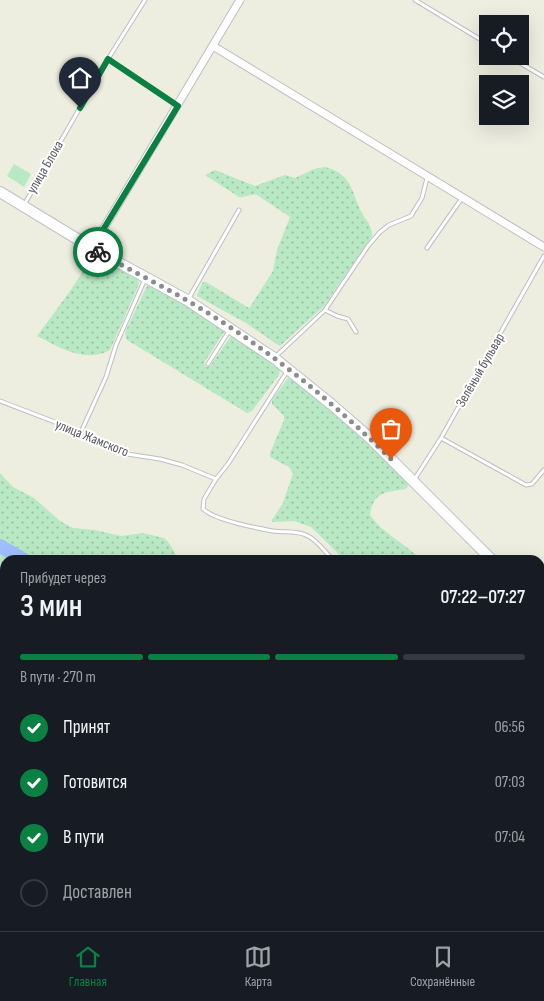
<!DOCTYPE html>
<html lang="ru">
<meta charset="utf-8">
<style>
body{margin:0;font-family:"Sofia Sans Condensed",sans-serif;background:#20242c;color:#f1f3f6;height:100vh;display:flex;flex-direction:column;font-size:19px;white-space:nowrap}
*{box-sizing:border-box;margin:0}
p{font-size:16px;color:#9ea1a6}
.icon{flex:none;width:28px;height:28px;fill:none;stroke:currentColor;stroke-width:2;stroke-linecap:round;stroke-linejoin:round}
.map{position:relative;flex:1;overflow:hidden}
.side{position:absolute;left:0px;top:555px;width:545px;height:376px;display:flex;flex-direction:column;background:#171b24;border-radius:15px 15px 0 0;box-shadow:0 5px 20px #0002}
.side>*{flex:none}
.controls{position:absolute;left:479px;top:15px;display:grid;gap:10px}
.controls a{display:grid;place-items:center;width:50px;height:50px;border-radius:0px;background:#171b24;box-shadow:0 5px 20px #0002;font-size:25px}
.pin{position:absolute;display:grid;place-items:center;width:42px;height:42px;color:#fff;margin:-51px -21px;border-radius:50% 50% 50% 0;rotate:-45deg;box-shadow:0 0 5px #0007}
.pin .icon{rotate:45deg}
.courier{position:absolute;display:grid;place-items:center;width:50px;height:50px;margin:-25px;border:4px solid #0b8043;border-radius:50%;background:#fff;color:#222;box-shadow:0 1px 6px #0007}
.overview em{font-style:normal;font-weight:600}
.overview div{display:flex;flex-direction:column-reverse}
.overview{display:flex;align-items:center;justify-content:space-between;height:85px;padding:0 20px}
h1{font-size:32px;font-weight:600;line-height:38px}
.bar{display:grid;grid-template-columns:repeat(4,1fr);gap:8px 5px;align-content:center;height:60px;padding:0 20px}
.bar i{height:6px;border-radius:4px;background:#363941}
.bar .active{background:#0b8043}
.bar p{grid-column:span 4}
ol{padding:0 20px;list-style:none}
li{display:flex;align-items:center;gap:15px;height:55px}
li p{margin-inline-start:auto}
li .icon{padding:5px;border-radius:50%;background:#0b8043;color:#fff;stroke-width:4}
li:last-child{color:#9ea1a6}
li i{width:28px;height:28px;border:2px solid #363941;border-radius:50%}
.tab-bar{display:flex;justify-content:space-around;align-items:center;height:70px;border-top:1px solid #363941;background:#171b24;font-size:14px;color:#9ea1a6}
.tab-bar a{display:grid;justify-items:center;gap:2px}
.tab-bar .active{color:#0b8043}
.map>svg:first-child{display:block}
.grass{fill:url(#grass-dots)}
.forest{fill:url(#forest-firs)}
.park{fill:#b9e9c4}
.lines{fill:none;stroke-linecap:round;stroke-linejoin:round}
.stream{stroke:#9ebeff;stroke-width:2.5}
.river{stroke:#9ebeff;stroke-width:14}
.lane-casing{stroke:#bdbec5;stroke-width:5}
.street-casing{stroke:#bdbec5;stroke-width:9}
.secondary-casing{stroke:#c0c1ca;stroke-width:12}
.lane{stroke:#fff;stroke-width:3}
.street{stroke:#fff;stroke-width:7}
.secondary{stroke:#fff;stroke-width:10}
.done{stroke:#8d8e8f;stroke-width:5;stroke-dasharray:0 9}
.route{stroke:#0b8043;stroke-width:6}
.labels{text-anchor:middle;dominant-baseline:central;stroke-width:4;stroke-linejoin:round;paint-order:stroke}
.street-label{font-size:14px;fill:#595b63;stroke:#fff}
</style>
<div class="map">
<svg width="544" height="931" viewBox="0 0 544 931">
<defs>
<pattern id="grass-dots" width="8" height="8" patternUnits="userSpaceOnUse" patternTransform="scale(1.25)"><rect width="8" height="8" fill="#b9e9c4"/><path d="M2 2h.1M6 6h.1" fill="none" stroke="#99c0a3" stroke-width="1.8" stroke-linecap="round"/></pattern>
<pattern id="forest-firs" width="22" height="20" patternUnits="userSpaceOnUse" patternTransform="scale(1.25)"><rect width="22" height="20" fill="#b9e9c4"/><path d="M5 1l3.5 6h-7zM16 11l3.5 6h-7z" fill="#99c0a3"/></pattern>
</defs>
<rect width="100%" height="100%" fill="#edeee0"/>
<path class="grass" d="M325 167C349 173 351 187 359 207 364 220 372 222 372 236L324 306 280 346 278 345 246 323 197 296V294L203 282H206L249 308 250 307 273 271 277 250 290 217 257 195C251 193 246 198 239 197L205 175 215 170 255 186 285 175 295 178 314 169Z
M98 258 105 260 138 279 139 284 110 350C85 364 59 347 37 336L68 294 91 259Z
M150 285 224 328V332L204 363 205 366 207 367 210 366 231 336 276 364 280 369 279 375 252 411 247 413 127 340 125 334 127 328 147 286Z
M288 378 295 380 399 471 409 483 406 489C386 492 373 492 370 515 383 534 405 543 421 560H345L311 527 294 521 272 522V520L283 503 293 473 289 467 270 457V453L284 420V416L272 404V400Z
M0 473 13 487 34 498 60 521 73 528 95 530 121 536 143 533 164 538 169 543 179 560H5V688L0 694Z
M5 703V781L0 775V709Z
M5 874V926H180L176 931H107L104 928 101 931H0V880Z
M194 926H362L359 931H190Z"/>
<path class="forest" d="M544 867V911L540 904V870Z"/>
<path class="park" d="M14 164 31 174 24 187 7 176Z"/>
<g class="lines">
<path class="stream" d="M280 931H285
M296 931 301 926"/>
<path class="river" d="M0 546 24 560
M540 888 544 896"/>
<g class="lane-casing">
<path id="lane" d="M415 0 488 44
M508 56 544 77
M108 59 178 105
M24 205 108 59 145 0
M427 248 462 198
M189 298 239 210
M325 310 337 316 348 319 356 332
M275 357 325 310 368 246 380 232 389 225 411 216 422 198 427 178
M208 364 229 331
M0 401 81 432 127 454 160 459 182 465 216 479 204 499 203 509C216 521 256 528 273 531 285 533 296 530 308 536 317 540 325 552 333 560
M81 432 106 377 116 345 145 279
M441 438 526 485 532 484 544 470
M216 479 228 464 288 370
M414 480 441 438 544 256
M540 603 544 601
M0 701 5 695
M540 757 544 754
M0 872 5 866
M181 931 185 926"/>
</g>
<g class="street-casing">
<path id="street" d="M213 46 544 247
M92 248 240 0
M393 930 394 931"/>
</g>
<g class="secondary-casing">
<path id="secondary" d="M0 192 92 248 187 300 274 358 331 404 369 437 492 560
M540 622 544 627"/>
</g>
<use href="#lane" class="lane"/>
<use href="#street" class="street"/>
<use href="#secondary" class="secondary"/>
</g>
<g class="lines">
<path class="done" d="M98 252C128 269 159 284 188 301 262 344 330 399 391 459"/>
<path class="route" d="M80 108 108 59 178 106 92 248 98 252"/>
</g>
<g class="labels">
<g class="street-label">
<text transform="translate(45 167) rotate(-60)">улица Блока</text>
<text transform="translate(480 370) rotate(-60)">Зелёный бульвар</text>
<text transform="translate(92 438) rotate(22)">улица Жамского</text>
</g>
</g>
</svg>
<div class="controls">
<a><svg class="icon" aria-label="locate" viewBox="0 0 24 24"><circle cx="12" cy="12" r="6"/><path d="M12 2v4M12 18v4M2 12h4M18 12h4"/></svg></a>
<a><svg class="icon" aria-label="layers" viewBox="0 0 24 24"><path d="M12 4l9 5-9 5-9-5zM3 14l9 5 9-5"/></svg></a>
</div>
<div class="pin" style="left:391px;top:459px;background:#ea580c"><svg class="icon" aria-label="bag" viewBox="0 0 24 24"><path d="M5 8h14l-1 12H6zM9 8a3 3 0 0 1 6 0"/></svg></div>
<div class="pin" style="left:80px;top:108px;background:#1f2937"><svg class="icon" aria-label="home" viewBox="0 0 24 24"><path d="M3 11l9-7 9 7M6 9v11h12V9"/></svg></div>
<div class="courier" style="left:98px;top:252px"><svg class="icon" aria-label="bike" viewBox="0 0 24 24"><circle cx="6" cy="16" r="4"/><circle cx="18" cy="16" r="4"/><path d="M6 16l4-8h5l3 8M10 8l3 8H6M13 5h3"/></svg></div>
<section class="side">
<div class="overview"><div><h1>3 мин</h1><p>Прибудет через</p></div><em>07:22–07:27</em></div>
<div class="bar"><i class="active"></i><i class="active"></i><i class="active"></i><i></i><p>В пути · 270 m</p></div>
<ol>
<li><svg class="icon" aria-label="check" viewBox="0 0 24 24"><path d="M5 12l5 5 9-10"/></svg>Принят<p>06:56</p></li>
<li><svg class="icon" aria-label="check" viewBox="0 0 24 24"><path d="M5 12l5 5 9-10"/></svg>Готовится<p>07:03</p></li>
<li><svg class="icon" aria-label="check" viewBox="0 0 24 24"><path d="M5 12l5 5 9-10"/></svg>В пути<p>07:04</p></li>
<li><i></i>Доставлен</li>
</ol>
</section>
</div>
<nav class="tab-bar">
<a class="active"><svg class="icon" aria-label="home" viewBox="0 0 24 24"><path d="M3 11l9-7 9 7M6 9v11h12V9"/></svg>Главная</a>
<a><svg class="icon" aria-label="map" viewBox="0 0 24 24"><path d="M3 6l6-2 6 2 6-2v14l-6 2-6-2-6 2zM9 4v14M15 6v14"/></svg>Карта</a>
<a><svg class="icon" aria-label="saved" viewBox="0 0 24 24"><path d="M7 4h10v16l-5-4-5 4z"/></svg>Сохранённые</a>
</nav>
